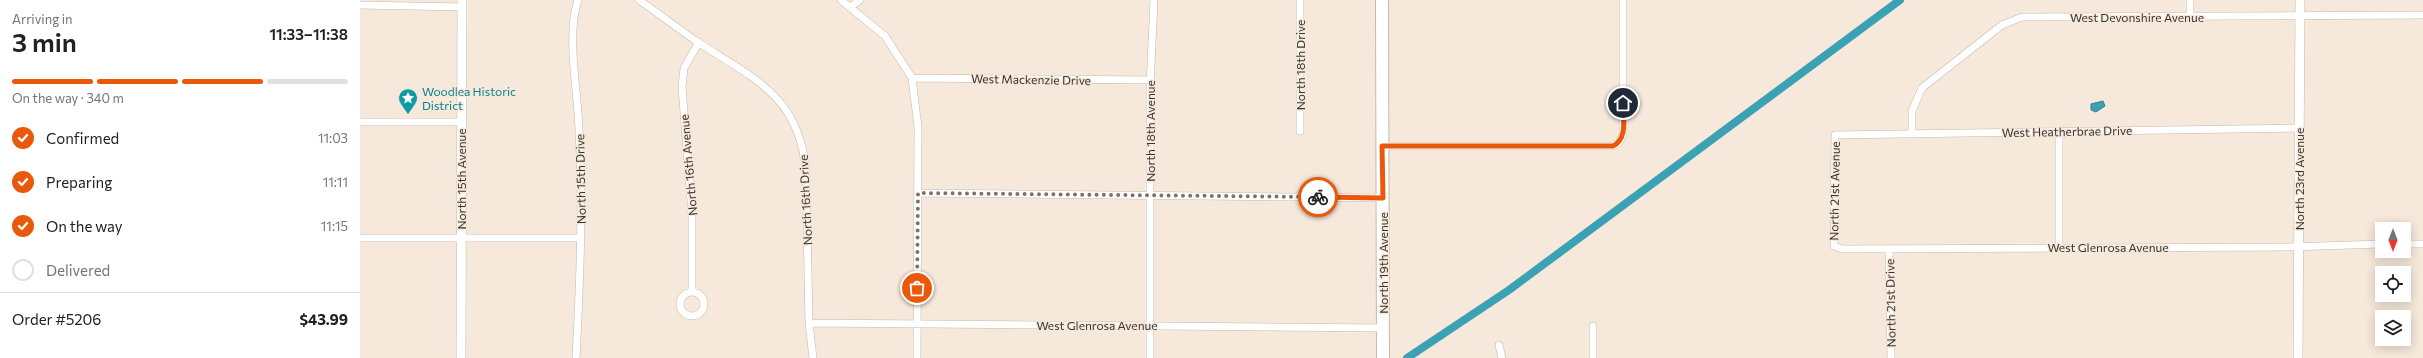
<!DOCTYPE html>
<meta charset="utf-8">
<style>
body{margin:0;font-family:Commissioner,sans-serif;background:#f6f6f6;color:#202124;height:100vh;display:flex;flex-direction:column;font-size:15px;white-space:nowrap}
*{box-sizing:border-box;margin:0}
p{font-size:13px;color:#757577}
.icon{flex:none;width:22px;height:22px;fill:none;stroke:currentColor;stroke-width:2;stroke-linecap:round;stroke-linejoin:round}
.map{position:relative;flex:1;overflow:hidden}
.drawer{display:flex;flex-direction:column;background:#fff;width:360px}
.drawer>*{flex:none}
.needle{width:26px;rotate:180deg}
.fabs{position:absolute;left:2015px;top:222px;display:grid;gap:8px}
.fabs a{display:grid;place-items:center;width:36px;height:36px;border-radius:0px;background:#fff;box-shadow:0 2px 10px #0003;font-size:20px}
.pin{position:absolute;display:grid;place-items:center;width:34px;height:34px;color:#fff;margin:-17px;border:2px solid #fff;border-radius:50%;box-shadow:0 1px 4px #0007}
.courier{position:absolute;display:grid;place-items:center;width:40px;height:40px;margin:-20px;border:3px solid #ea580c;border-radius:50%;background:#fff;color:#222;box-shadow:0 1px 5px #0007}
.summary em{font-style:normal;font-weight:600}
.summary div{display:flex;flex-direction:column-reverse}
.summary{display:flex;align-items:center;justify-content:space-between;height:68px;padding:0 12px}
h1{font-size:26px;font-weight:600;line-height:30px}
.bar{display:grid;grid-template-columns:repeat(4,1fr);gap:6px 4px;align-content:center;height:48px;padding:0 12px}
.bar i{height:5px;border-radius:3px;background:#e0e0e0}
.bar .selected{background:#ea580c}
.bar p{grid-column:span 4}
.line{display:flex;align-items:center;gap:10px;padding:0 12px;border-top:1px solid #e0e0e0}
.line div{flex:1}
ol{padding:0 12px;list-style:none}
li{display:flex;align-items:center;gap:12px;height:44px}
li p{margin-inline-start:auto}
li .icon{padding:4px;border-radius:50%;background:#ea580c;color:#fff;stroke-width:4}
li:last-child{color:#757577}
li i{width:22px;height:22px;border:2px solid #e0e0e0;border-radius:50%}
main{display:flex;flex:1;min-height:0}
.map>svg:first-child{display:block}
.water{fill:#3ba2b5;stroke:#3b818d}
.lines{fill:none;stroke-linecap:round;stroke-linejoin:round}
.canal{stroke:#3ba2b5;stroke-width:8}
.minor-casing{stroke:#c6b9ac;stroke-width:8}
.tertiary-casing{stroke:#c6b9ac;stroke-width:10}
.primary-casing{stroke:#c6b9ac;stroke-width:14}
.minor{stroke:#fff;stroke-width:7}
.tertiary{stroke:#fff;stroke-width:9}
.primary{stroke:#fff;stroke-width:12}
.done{stroke:#7c746b;stroke-width:4;stroke-dasharray:0 7.2}
.route{stroke:#ea580c;stroke-width:5}
.labels{text-anchor:middle;dominant-baseline:central;stroke-width:3;stroke-linejoin:round;paint-order:stroke}
.street-label{font-size:12px;fill:#3a352f;stroke:#f6e8da}
.culture-label{font-size:12px;fill:#0d838f;stroke:#f6e8da;text-anchor:start}
</style>
<main>
<section class="drawer">
<div class="summary"><div><h1>3 min</h1><p>Arriving in</p></div><em>11:33–11:38</em></div>
<div class="bar"><i class="selected"></i><i class="selected"></i><i class="selected"></i><i></i><p>On the way · 340 m</p></div>
<ol>
<li><svg class="icon" aria-label="check" viewBox="0 0 24 24"><path d="M5 12l5 5 9-10"/></svg>Confirmed<p>11:03</p></li>
<li><svg class="icon" aria-label="check" viewBox="0 0 24 24"><path d="M5 12l5 5 9-10"/></svg>Preparing<p>11:11</p></li>
<li><svg class="icon" aria-label="check" viewBox="0 0 24 24"><path d="M5 12l5 5 9-10"/></svg>On the way<p>11:15</p></li>
<li><i></i>Delivered</li>
</ol>
<div class="line" style="height:52px"><div>Order #5206</div><b>$43.99</b></div>
</section>
<div class="map">
<svg width="2063" height="358" viewBox="0 0 2063 358">
<rect width="100%" height="100%" fill="#f6e8da"/>
<path class="water" d="M1743 101 1745 106 1736 112 1731 110V104Z"/>
<g class="lines">
<path class="canal" d="M1047 358 1149 290 1540 0"/>
<g class="minor-casing">
<path id="minor" d="M279 0C299 14 319 29 339 43 395 79 440 97 446 172L449 323 453 358
M481 0 525 36 552 78 558 127 557 358
M1830 0V17
M0 5 102 7
M490 7 500 0
M552 78 790 80
M0 122H101
M1939 128 1475 135 1474 246 1482 249 1929 247 2022 244
M940 131V0
M1552 132V111L1562 88 1642 25 1662 17 2063 15
M1022 146H1253L1259 143 1263 135V0
M558 193 1023 198
M0 238H221
M2044 244H2063
M1699 247V131
M1529 249 1531 358
M332 292V215L322 87 324 68 339 42
M320 304a12 12 0 1 1 24 0a12 12 0 1 1-24 0Z
M449 323 1024 328
M1233 326V358
M1139 345 1142 358
M216 358C220 282 223 206 219 130 218 91 206 36 218 0
M790 358V87L794 0"/>
</g>
<g class="tertiary-casing">
<path id="tertiary" d="M101 358 102 0
M1938 358 1940 0"/>
</g>
<g class="primary-casing">
<path id="primary" d="M1022 0 1023 358"/>
</g>
<use href="#minor" class="minor"/>
<use href="#tertiary" class="tertiary"/>
<use href="#primary" class="primary"/>
</g>
<g class="lines">
<path class="done" d="M557 288 558 193 958 197"/>
<path class="route" d="M958 197 1023 198 1022 146H1253C1268 139 1263 118 1263 103"/>
</g>
<defs>
<g id="sight-pin" transform="scale(1)"><path d="M0 17L-7.5 6A9.5 9.5 0 1 1 7.5 6Z" fill="#0f9aa8" stroke="#f6e8da"/><path d="M0-6L1.8-2.2L6-1.7L2.9 1.2L3.7 5.4L0 3.3L-3.7 5.4L-2.9 1.2L-6-1.7L-1.8-2.2Z" fill="#fff"/></g>
</defs>
<g fill-rule="evenodd">
<use href="#sight-pin" x="48" y="98"/>
</g>
<g class="labels">
<g class="street-label">
<text x="1777" y="17">West Devonshire Avenue</text>
<text transform="translate(940 65) rotate(-90)">North 18th Drive</text>
<text transform="translate(671 79) rotate(1)">West Mackenzie Drive</text>
<text transform="translate(790 131) rotate(-90)">North 18th Avenue</text>
<text transform="translate(1707 131) rotate(-1)">West Heatherbrae Drive</text>
<text transform="translate(328 165) rotate(-95)">North 16th Avenue</text>
<text transform="translate(101 179) rotate(-90)">North 15th Avenue</text>
<text transform="translate(220 179) rotate(-91)">North 15th Drive</text>
<text transform="translate(1939 179) rotate(-90)">North 23rd Avenue</text>
<text transform="translate(1474 191) rotate(-89)">North 21st Avenue</text>
<text transform="translate(445 200) rotate(-93)">North 16th Drive</text>
<text x="1748" y="247">West Glenrosa Avenue</text>
<text transform="translate(1023 263) rotate(-90)">North 19th Avenue</text>
<text transform="translate(1530 303) rotate(-91)">North 21st Drive</text>
<text x="737" y="325">West Glenrosa Avenue</text>
</g>
<g class="culture-label">
<text x="62" y="91">Woodlea Historic<tspan x="62" dy="14">District</tspan></text>
</g>
</g>
</svg>
<div class="fabs">
<a><svg class="needle" viewBox="-14 -14 28 28"><path d="M0-13l5 13h-10z" fill="#e53935"/><path d="M0 13l5-13h-10z" fill="#757577"/></svg></a>
<a><svg class="icon" aria-label="locate" viewBox="0 0 24 24"><circle cx="12" cy="12" r="6"/><path d="M12 2v4M12 18v4M2 12h4M18 12h4"/></svg></a>
<a><svg class="icon" aria-label="layers" viewBox="0 0 24 24"><path d="M12 4l9 5-9 5-9-5zM3 14l9 5 9-5"/></svg></a>
</div>
<div class="pin" style="left:557px;top:288px;background:#ea580c"><svg class="icon" aria-label="bag" viewBox="0 0 24 24"><path d="M5 8h14l-1 12H6zM9 8a3 3 0 0 1 6 0"/></svg></div>
<div class="pin" style="left:1263px;top:103px;background:#1f2937"><svg class="icon" aria-label="home" viewBox="0 0 24 24"><path d="M3 11l9-7 9 7M6 9v11h12V9"/></svg></div>
<div class="courier" style="left:958px;top:197px"><svg class="icon" aria-label="bike" viewBox="0 0 24 24"><circle cx="6" cy="16" r="4"/><circle cx="18" cy="16" r="4"/><path d="M6 16l4-8h5l3 8M10 8l3 8H6M13 5h3"/></svg></div>
</div>
</main>
